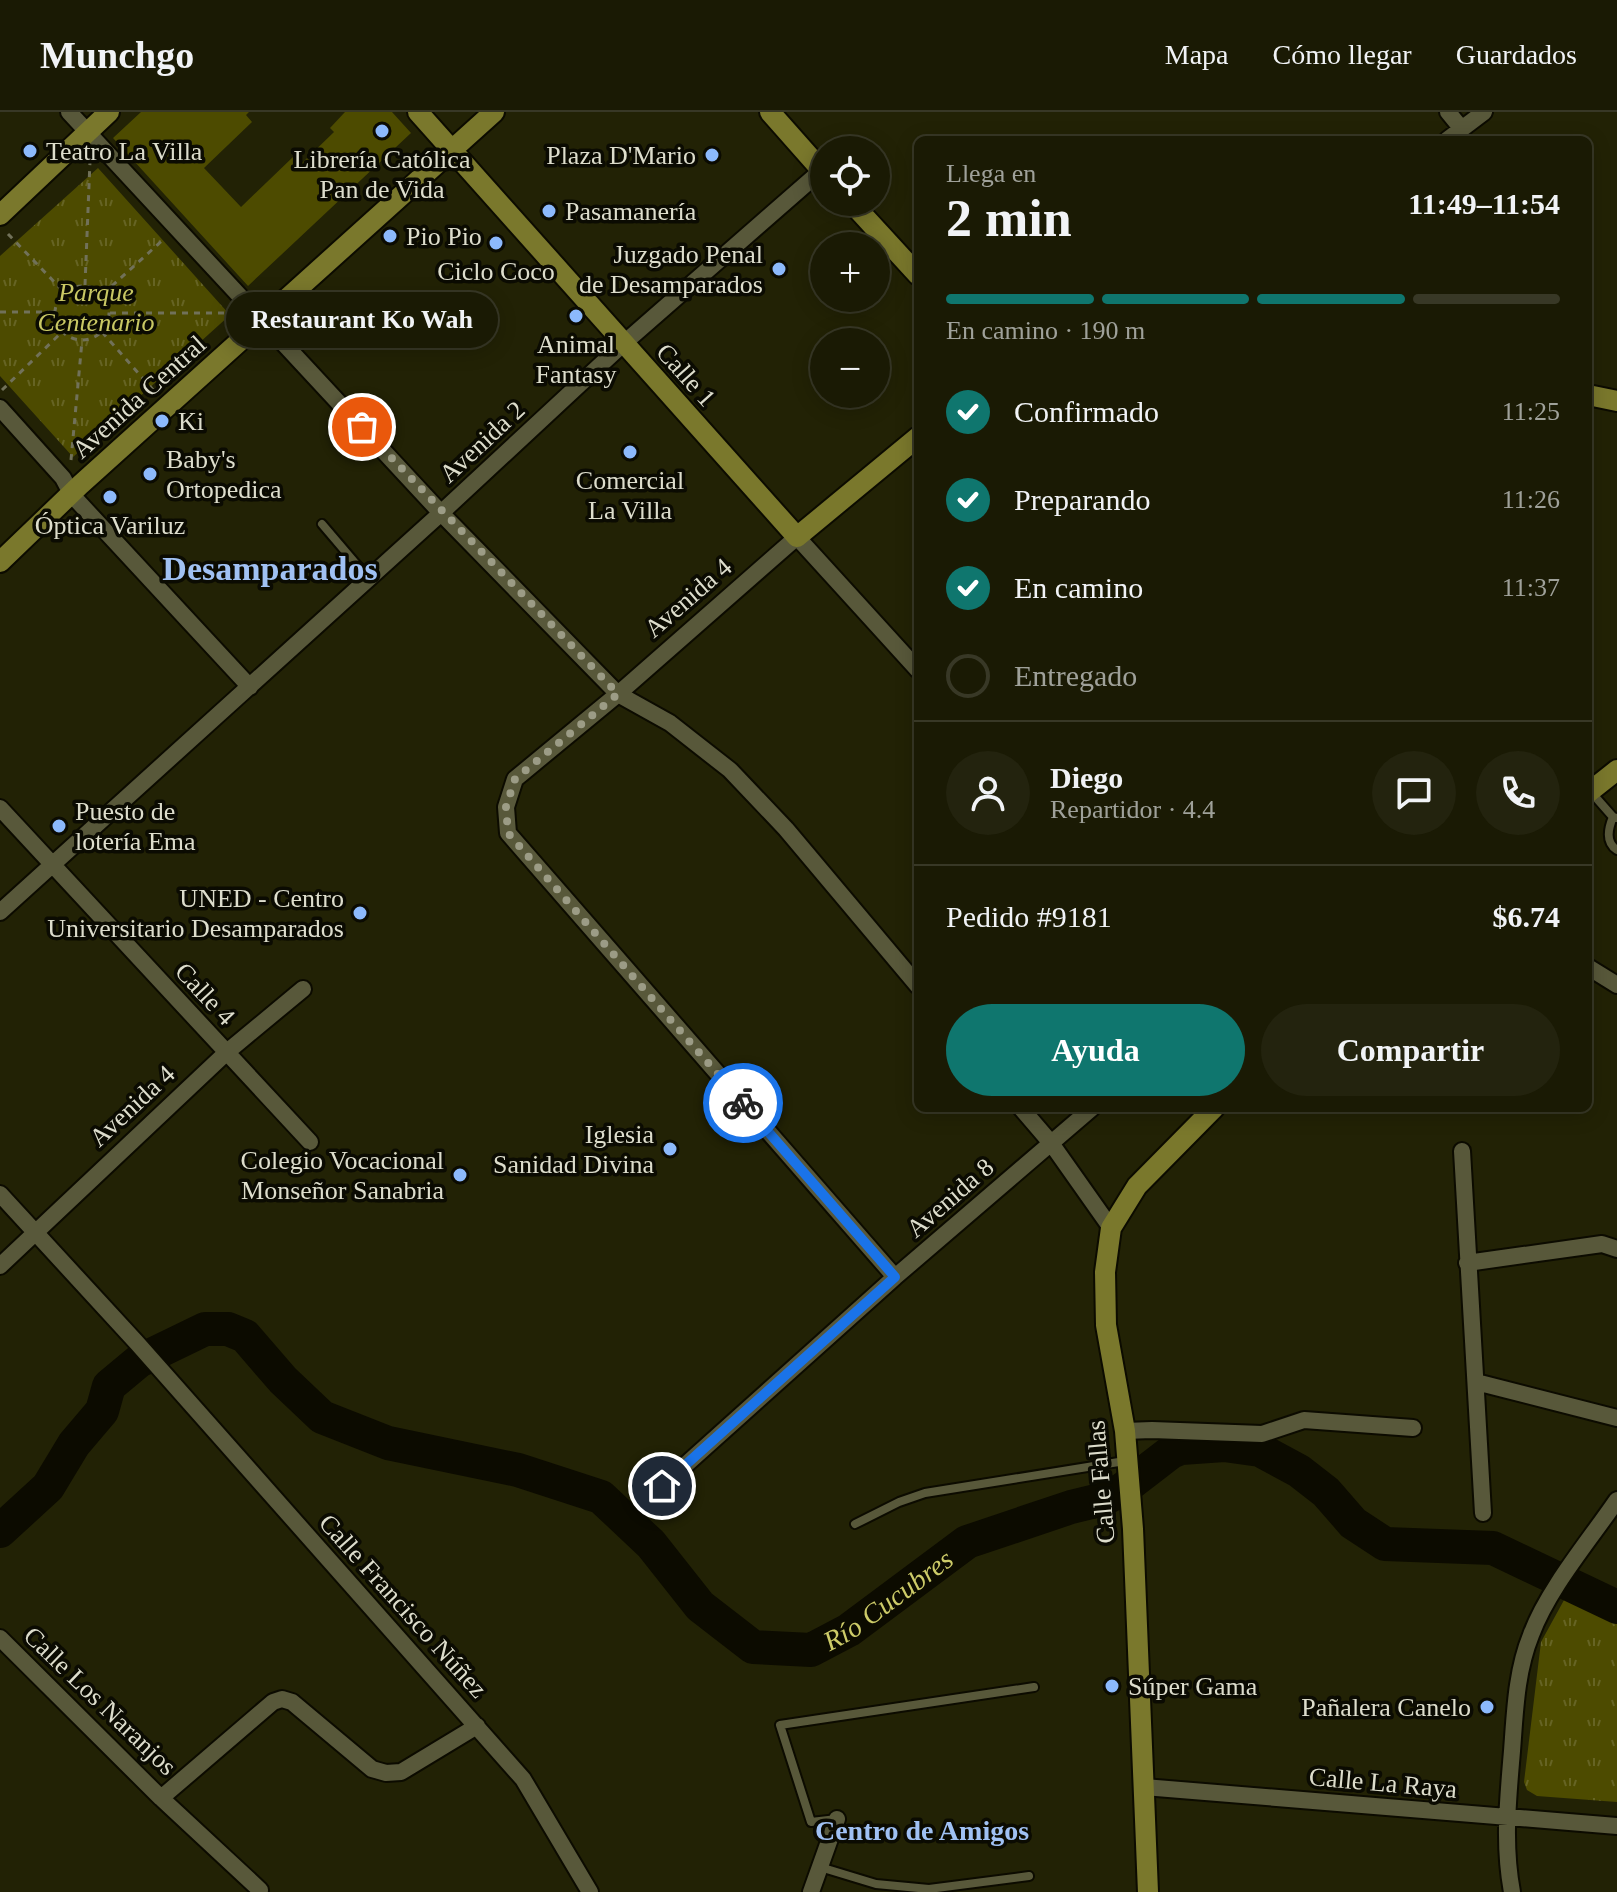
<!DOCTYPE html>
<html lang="es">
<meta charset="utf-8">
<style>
body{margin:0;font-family:"Times New Roman",serif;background:#23230e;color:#f1f3f6;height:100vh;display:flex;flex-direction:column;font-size:30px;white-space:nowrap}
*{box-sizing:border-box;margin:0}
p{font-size:26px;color:#9fa19a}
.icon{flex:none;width:44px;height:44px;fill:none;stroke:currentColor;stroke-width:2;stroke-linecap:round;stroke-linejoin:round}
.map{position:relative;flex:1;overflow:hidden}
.sheet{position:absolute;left:914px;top:24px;width:678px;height:976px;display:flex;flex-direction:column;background:#1a1a04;border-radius:12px;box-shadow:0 4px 20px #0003,0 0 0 2px #383826}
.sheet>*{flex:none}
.tools{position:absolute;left:810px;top:24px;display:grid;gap:16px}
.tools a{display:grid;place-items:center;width:80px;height:80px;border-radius:50%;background:#1a1a04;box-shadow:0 4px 20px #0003,0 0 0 2px #383826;font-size:40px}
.pin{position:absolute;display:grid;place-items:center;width:68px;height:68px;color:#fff;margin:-34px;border:4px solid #fff;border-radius:50%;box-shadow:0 2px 8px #0007}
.courier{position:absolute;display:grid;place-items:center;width:80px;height:80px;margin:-40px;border:6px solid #1a73e8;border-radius:50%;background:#fff;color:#222;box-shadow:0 2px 10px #0007}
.bubble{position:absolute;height:56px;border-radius:28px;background:#1a1a04;box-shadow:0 4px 20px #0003,0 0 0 2px #383826;font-size:26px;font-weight:600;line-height:56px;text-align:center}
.summary em{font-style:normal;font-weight:600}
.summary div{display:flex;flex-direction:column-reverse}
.summary{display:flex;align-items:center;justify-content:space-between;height:136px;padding:0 32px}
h1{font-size:52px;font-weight:600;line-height:60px}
.bar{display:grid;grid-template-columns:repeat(4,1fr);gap:12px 8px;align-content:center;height:96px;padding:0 32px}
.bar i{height:10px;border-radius:6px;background:#383826}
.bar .active{background:#0f766e}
.bar p{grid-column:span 4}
.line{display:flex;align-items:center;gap:20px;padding:0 32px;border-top:2px solid #383826}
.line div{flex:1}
.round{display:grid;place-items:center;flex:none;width:84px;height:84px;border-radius:42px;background:#23230e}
ol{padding:0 32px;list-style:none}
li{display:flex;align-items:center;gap:24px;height:88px}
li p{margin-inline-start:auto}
li .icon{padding:8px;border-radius:50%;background:#0f766e;color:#fff;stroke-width:4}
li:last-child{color:#9fa19a}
li i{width:44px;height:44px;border:4px solid #383826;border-radius:50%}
.action{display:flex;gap:16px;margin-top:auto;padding:16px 32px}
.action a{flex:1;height:92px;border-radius:48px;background:#0f766e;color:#fff;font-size:32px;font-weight:600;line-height:92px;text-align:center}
.action a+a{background:#23230e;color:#f1f3f6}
header{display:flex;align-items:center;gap:48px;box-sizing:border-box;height:112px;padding:0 40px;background:#1a1a04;border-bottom:2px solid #383826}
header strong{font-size:38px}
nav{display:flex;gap:44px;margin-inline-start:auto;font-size:28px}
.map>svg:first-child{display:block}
.green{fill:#4d4b00}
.park{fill:url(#park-tufts)}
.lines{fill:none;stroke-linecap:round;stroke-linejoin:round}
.river{stroke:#0c0b00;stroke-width:34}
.lane-casing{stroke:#0c0b00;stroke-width:12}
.street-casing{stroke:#0c0b00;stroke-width:20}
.secondary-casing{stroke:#0c0b00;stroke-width:24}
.path{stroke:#717159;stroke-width:3;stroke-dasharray:6 6;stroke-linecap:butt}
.lane{stroke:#58583a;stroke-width:8}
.street{stroke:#58583a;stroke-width:16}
.secondary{stroke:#7a782c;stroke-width:20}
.done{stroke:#9c9c86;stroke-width:8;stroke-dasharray:0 14.4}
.route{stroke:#1a73e8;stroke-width:10}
.poi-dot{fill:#8cb9fc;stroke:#0b0b02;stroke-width:3}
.labels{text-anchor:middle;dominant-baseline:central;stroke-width:7;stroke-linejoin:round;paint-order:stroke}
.poi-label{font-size:26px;fill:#ddc;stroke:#0b0b02;text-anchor:start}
.park-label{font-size:26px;font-style:italic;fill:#c9c864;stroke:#0b0b02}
.street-label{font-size:26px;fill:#ddc;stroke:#0b0b02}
.water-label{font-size:28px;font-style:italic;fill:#cdcb68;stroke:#0b0b02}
.neighbourhood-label{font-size:28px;font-weight:bold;fill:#a0c1f3;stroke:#0b0b02}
.district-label{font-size:34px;font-weight:bold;fill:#a0c1f3;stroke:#0b0b02}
</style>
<header>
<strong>Munchgo</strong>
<nav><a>Mapa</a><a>Cómo llegar</a><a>Guardados</a></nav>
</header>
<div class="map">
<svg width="1617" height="1780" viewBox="0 0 1617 1780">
<defs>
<pattern id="park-tufts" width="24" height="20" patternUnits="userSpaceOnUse" patternTransform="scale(2)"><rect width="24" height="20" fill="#4d4b00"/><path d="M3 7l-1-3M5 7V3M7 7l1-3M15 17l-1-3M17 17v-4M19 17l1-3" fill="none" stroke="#666424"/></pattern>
</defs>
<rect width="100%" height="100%" fill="#222205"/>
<path class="green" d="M141 0H249L246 3 252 10 204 56 241 95 293 45 301 52 334 20 330 16 345 0H392L411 21 248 174 113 26Z"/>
<path class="park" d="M98 56 230 203 73 345 0 264V144Z
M1569 1479 1617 1502V1690L1537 1684 1527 1678 1524 1670 1541 1530Z"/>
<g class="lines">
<path class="river" id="s1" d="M0 1419 48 1375 74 1332 102 1299 109 1274 139 1249 205 1217H228L245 1224 283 1268 322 1305 388 1331 518 1358 601 1385 651 1432 700 1494 753 1535 811 1538 849 1518 967 1430 1071 1395 1104 1387 1123 1377 1171 1340 1181 1336 1224 1333 1260 1338 1299 1359 1326 1380 1353 1411 1385 1432 1493 1436 1617 1495"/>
<g class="lane-casing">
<path id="lane" d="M322 412 368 466
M1591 680 1613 705 1617 706
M1613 705C1608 717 1605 730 1617 738
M855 1412 899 1390 925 1381 1125 1349
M837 1707 811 1710 780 1613 1034 1575
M820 1755 876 1772 929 1777 1029 1764"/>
</g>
<g class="street-casing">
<path id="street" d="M69 0 441 401 618 582 670 611 730 658 786 717 918 874
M1448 0 1461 16
M1447 28 1484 0
M0 296 63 366 72 383 250 575
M0 696 310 1030
M0 800 441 401 623 232 822 58
M1588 855 1617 873
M1021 996 1051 1031 1111 1116
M1462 1039 1483 1401
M0 1082 137 1231 523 1667 590 1780
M1467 1151 1602 1132 1617 1137
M0 1154 227 940 303 877
M895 1165 508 721 506 695 515 667 618 582 797 425 918 558
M1476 1270 1617 1306
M1125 1319 1152 1318 1262 1322 1304 1308 1413 1316
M662 1374 895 1165 1092 996
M0 1526 161 1686 273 1590 282 1587 292 1590 372 1657 386 1661 401 1660 477 1614
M1144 1675 1617 1714
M161 1686 260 1778
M811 1780 837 1707
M1512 1780C1503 1732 1508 1687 1512 1639 1515 1600 1516 1560 1531 1523 1548 1477 1589 1429 1617 1388"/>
</g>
<g class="secondary-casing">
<path id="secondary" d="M418 0 797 425 918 325
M770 0 824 61
M851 90 918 163
M0 103 109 0
M1588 283 1617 289
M0 450 80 373 494 0
M1588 681 1617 658
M1148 1780 1133 1417 1125 1319 1106 1213 1105 1160 1111 1116 1137 1074 1214 996"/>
</g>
<path class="path" d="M8 122 64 180
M85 173 90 49
M55 201a27 27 0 1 1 54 0a27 27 0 1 1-54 0Z
M103 182 165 126
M0 200H55
M110 201H230
M102 220 155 280
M2 278 62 220
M71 348 82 229"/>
<use href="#lane" class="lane"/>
<use href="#street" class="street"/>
<use href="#secondary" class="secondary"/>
</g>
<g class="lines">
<path class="done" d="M362 315 618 582 515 667 506 695 508 721 743 991"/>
<path class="route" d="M662 1374 895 1165 743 991"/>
</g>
<g class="poi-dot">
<circle cx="382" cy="19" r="8"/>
<circle cx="30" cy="39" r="8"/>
<circle cx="712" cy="43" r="8"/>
<circle cx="549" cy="99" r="8"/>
<circle cx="390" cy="124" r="8"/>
<circle cx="496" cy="131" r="8"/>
<circle cx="779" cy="157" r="8"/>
<circle cx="576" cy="204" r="8"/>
<circle cx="162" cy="309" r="8"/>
<circle cx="630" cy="340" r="8"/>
<circle cx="150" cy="362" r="8"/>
<circle cx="110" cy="385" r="8"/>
<circle cx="59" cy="714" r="8"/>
<circle cx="360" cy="801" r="8"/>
<circle cx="670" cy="1037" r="8"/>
<circle cx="460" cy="1063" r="8"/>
<circle cx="1112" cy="1574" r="8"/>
<circle cx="1487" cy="1595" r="8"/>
</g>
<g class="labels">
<g class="poi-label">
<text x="46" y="39">Teatro La Villa</text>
<text x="696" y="43" text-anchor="end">Plaza D'Mario</text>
<text x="382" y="47" text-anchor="middle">Librería Católica<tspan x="382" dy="30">Pan de Vida</tspan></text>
<text x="565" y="99">Pasamanería</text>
<text x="406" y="124">Pio Pio</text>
<text x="763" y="142" text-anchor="end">Juzgado Penal<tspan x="763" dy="30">de Desamparados</tspan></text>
<text x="496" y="159" text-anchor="middle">Ciclo Coco</text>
<text x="576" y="232" text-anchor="middle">Animal<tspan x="576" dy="30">Fantasy</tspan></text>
<text x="178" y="309">Ki</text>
<text x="166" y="347">Baby's<tspan x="166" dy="30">Ortopedica</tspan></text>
<text x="630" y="368" text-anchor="middle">Comercial<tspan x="630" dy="30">La Villa</tspan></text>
<text x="110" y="413" text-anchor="middle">Óptica Variluz</text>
<text x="75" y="699">Puesto de<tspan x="75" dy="30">lotería Ema</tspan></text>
<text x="344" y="786" text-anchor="end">UNED - Centro<tspan x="344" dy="30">Universitario Desamparados</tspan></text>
<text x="654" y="1022" text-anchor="end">Iglesia<tspan x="654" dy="30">Sanidad Divina</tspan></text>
<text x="444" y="1048" text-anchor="end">Colegio Vocacional<tspan x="444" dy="30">Monseñor Sanabria</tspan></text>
<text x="1128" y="1574">Súper Gama</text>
<text x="1471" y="1595" text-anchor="end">Pañalera Canelo</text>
</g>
<g class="park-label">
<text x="96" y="180">Parque<tspan x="96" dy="30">Centenario</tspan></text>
</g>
<g class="street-label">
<text transform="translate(686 263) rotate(48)">Calle 1</text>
<text transform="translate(139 285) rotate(-42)">Avenida Central</text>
<text transform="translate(482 330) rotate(-43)">Avenida 2</text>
<text transform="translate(688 486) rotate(-41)">Avenida 4</text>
<text transform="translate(205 882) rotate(47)">Calle 4</text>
<text transform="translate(132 994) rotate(-43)">Avenida 4</text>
<text transform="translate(950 1086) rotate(-41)">Avenida 8</text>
<text transform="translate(1101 1370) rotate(-95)">Calle Fallas</text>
<text transform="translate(403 1494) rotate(48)">Calle Francisco Núñez</text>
<text transform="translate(100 1589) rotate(44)">Calle Los Naranjos</text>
<text transform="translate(1383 1671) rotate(5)">Calle La Raya</text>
</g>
<g class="water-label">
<text stroke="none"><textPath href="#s1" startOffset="1106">Río Cucubres</textPath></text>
</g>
<g class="neighbourhood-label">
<text x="922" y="1718">Centro de Amigos</text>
</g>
<g class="district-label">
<text x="270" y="456">Desamparados</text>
</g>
</g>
</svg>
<div class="tools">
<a><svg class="icon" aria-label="locate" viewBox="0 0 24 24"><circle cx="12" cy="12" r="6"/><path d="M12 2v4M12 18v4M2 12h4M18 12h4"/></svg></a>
<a>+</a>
<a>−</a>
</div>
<div class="pin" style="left:362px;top:315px;background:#ea580c"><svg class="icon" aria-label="bag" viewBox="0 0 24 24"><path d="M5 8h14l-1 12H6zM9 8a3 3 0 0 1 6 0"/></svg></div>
<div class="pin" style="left:662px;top:1374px;background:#1f2937"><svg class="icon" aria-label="home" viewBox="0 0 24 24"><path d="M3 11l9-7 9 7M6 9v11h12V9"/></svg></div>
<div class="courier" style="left:743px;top:991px"><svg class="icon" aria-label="bike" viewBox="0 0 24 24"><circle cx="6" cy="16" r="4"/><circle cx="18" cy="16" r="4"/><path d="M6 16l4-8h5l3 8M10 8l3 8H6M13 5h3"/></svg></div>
<div class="bubble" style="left:226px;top:180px;width:272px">Restaurant Ko Wah</div>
<section class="sheet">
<div class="summary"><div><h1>2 min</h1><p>Llega en</p></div><em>11:49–11:54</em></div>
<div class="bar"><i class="active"></i><i class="active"></i><i class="active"></i><i></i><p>En camino · 190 m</p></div>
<ol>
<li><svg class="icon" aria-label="check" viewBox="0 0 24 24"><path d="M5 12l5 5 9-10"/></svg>Confirmado<p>11:25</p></li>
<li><svg class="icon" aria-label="check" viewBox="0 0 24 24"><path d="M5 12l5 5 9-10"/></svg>Preparando<p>11:26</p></li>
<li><svg class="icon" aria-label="check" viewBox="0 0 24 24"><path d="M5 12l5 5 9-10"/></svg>En camino<p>11:37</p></li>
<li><i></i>Entregado</li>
</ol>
<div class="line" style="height:144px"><a class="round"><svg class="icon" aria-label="person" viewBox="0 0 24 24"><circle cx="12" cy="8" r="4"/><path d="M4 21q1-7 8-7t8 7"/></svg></a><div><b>Diego</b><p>Repartidor · 4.4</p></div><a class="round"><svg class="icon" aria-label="chat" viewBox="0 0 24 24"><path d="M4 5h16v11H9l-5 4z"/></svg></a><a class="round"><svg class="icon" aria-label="phone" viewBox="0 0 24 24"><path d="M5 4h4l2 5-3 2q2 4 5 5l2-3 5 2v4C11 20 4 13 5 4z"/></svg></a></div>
<div class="line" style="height:104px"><div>Pedido #9181</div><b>$6.74</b></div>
<div class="action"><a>Ayuda</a><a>Compartir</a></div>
</section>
</div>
